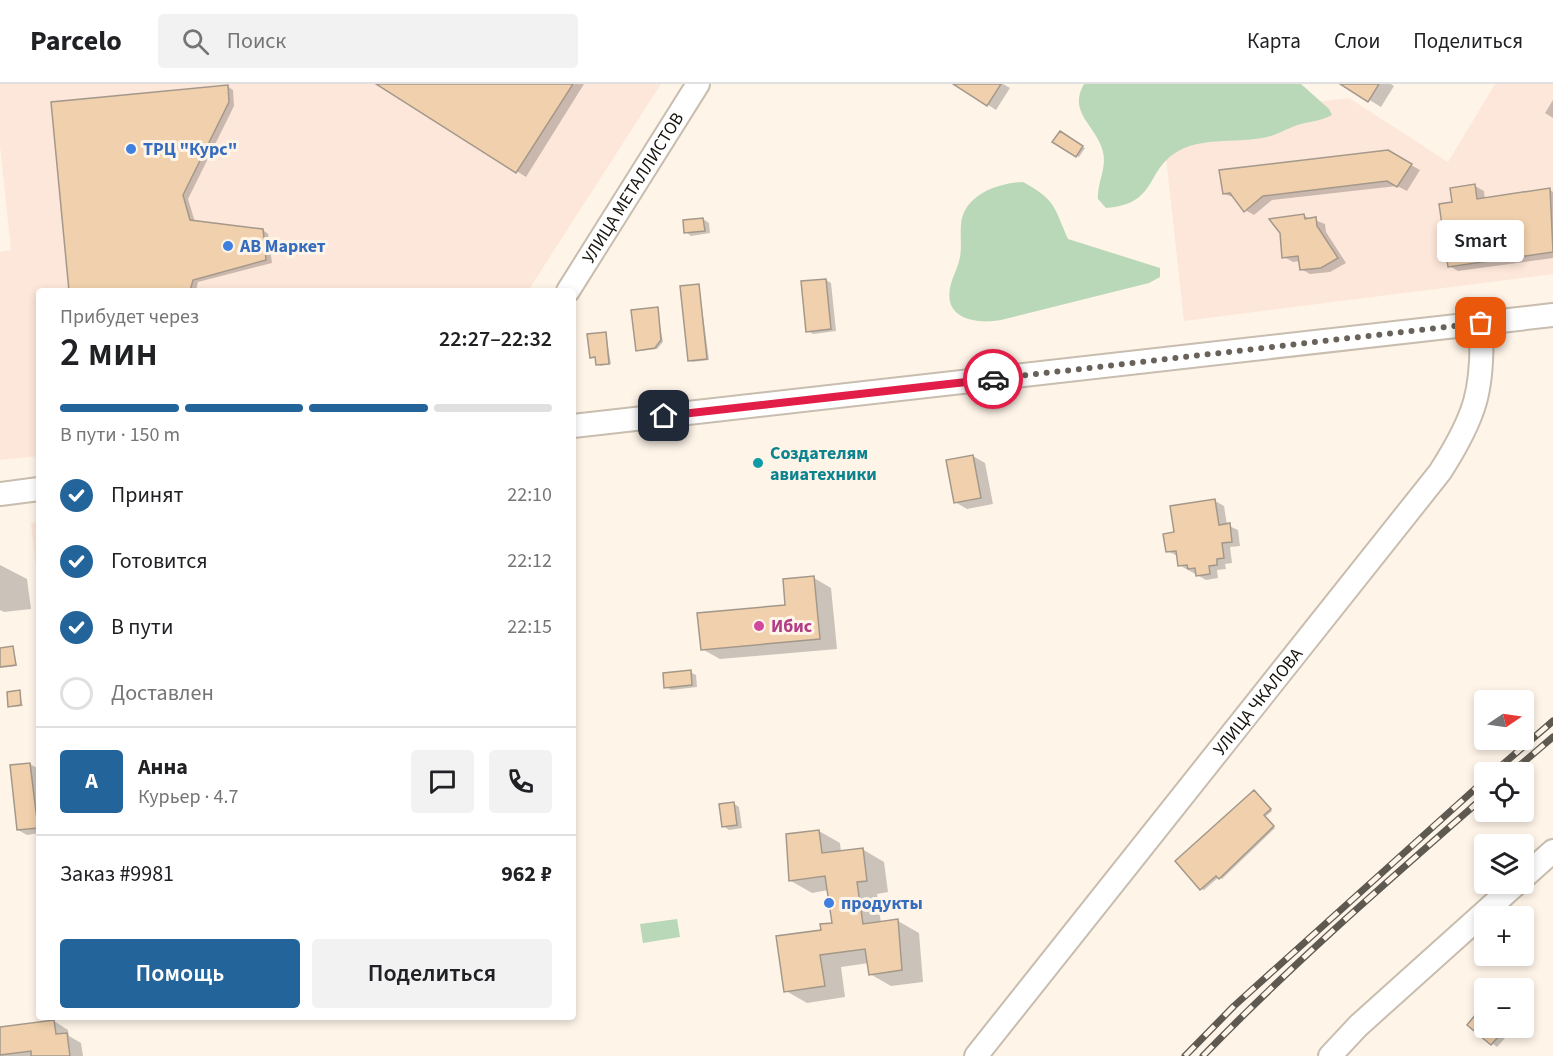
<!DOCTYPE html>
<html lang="ru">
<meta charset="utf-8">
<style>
body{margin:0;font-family:"Source Sans 3",sans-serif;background:#f2f2f2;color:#202124;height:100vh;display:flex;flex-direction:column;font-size:22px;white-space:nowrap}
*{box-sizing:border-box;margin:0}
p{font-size:20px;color:#757577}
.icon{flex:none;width:33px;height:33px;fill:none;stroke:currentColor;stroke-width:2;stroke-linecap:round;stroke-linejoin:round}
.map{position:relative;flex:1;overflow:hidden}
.sheet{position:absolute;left:36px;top:204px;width:540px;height:732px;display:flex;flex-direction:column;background:#fff;border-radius:6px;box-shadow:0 3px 9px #0003}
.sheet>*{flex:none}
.needle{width:39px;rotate:77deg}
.tools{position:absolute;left:1474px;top:606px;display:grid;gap:12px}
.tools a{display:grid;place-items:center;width:60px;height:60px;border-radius:6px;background:#fff;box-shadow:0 3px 9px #0003;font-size:30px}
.pin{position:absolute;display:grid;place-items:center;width:51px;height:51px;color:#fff;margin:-26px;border-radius:12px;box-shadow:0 3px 9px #0006}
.courier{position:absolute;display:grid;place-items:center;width:60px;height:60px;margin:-30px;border:4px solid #e11d48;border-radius:50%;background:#fff;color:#222;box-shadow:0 2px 8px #0007}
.bubble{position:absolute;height:42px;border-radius:6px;background:#fff;box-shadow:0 3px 9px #0003;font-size:20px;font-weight:600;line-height:42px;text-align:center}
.overview em{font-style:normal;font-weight:600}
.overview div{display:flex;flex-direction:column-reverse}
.overview{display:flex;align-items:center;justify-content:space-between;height:102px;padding:0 24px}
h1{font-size:39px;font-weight:600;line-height:45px}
.bar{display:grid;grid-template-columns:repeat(4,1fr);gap:9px 6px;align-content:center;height:72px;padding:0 24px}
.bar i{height:8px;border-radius:4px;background:#e0e0e0}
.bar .active{background:#23649a}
.bar p{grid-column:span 4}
.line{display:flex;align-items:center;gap:15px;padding:0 24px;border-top:2px solid #e0e0e0}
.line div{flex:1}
.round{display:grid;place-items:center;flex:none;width:63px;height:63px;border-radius:6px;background:#f2f2f2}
ol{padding:0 24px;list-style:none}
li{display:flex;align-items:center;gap:18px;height:66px}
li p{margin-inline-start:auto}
li .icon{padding:6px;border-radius:50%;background:#23649a;color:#fff;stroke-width:4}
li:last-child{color:#757577}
li i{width:33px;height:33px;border:3px solid #e0e0e0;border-radius:50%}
.button{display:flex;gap:12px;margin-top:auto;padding:12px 24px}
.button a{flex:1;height:69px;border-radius:6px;background:#23649a;color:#fff;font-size:24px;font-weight:600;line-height:69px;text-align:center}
.button a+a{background:#f2f2f2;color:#202124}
header{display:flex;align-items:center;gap:36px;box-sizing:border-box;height:84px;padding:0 30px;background:#fff;border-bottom:2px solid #e0e0e0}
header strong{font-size:28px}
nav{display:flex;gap:33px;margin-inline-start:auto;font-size:21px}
.search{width:420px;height:54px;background:#f2f2f2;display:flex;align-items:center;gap:15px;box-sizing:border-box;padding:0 21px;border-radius:6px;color:#757577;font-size:22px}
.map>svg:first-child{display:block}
.commercial{fill:#fde7da}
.green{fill:#b8d8b7}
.shadow{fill:#0003}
.building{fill:#f1d1ad;stroke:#a4988a;stroke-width:1.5}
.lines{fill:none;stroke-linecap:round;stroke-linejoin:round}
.secondary-casing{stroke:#c8bdae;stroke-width:26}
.secondary{stroke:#fff;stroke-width:22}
.rail-casing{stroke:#5e5951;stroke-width:7}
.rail{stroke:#fef4e8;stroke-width:4.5;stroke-dasharray:14;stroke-linecap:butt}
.done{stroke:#68625a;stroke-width:6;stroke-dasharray:0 10.8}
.route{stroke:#e11d48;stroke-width:8}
.shop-dot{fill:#3f7fe0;stroke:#fef4e8;stroke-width:2}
.culture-dot{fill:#0f9aa8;stroke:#fef4e8;stroke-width:2}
.hotel-dot{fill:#d1479c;stroke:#fef4e8;stroke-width:2}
.labels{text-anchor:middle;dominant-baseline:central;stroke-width:6;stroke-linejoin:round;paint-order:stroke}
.shop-label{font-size:18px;font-weight:bold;fill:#366cbe;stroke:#fef4e8;text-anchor:start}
.street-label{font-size:18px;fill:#17140e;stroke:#fef4e8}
.culture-label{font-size:18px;font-weight:bold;fill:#0d838f;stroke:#fef4e8;text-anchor:start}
.hotel-label{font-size:18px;font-weight:bold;fill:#b23c85;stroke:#fef4e8;text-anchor:start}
</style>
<header>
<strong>Parcelo</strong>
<div class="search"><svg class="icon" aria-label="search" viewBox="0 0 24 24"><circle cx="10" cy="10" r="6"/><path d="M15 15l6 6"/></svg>Поиск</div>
<nav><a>Карта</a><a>Слои</a><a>Поделиться</a></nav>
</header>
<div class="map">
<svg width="1553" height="972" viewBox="0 0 1553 972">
<rect width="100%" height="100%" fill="#fef4e8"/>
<path class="commercial" d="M0 0H661L528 207H39V372L0 376V168L11 166 0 62Z
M1495 0H1553V190L1184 237 1162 37 1349 14 1448 78Z
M39 438V512L31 439Z"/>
<path class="green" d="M1084 0H1301L1329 25 1332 31C1321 37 1312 37 1301 40 1287 44 1276 52 1262 54 1235 59 1199 53 1175 69 1145 89 1157 120 1106 124L1098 115C1097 99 1107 84 1103 68 1097 42 1067 29 1084 0Z
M1023 98C1056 116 1054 123 1068 155L1160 184V193L1149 199 1001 236C979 240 944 237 950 204 952 193 958 184 960 173 962 162 960 152 961 141 963 111 998 99 1023 98Z
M677 835 680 853 643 859 640 840Z"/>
<path class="shadow" d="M379 0H584L526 93Z
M956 0H1003L1010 4 996 26Z
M1343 0H1391L1394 2 1381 23Z
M227 2 233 6 234 22 188 115 195 138 263 146 268 150 272 179 198 198 196 207H71Z
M1553 16V34L1545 29Z
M1060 49 1085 64 1079 73 1054 58Z
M1388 68 1420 86 1407 107 1397 102 1272 116 1254 131 1245 126 1236 114 1224 110Z
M1475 102 1484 107 1485 115 1550 106 1553 108V174L1458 187 1449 182 1454 120Z
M1304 132 1325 140 1326 148 1346 179 1330 188 1310 190 1301 185 1300 177 1293 178 1284 173Z
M703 135 709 139 710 149 691 152 686 148Z
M826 196 831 199 836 247 813 250 808 247Z
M699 202 709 276 692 278 690 276Z
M657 224 663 258 657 265 640 267 637 266Z
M606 250 611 280 600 282 597 274 591 273Z
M973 372 985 379 993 420 967 425 955 418Z
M1215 417 1224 422 1227 441 1238 446 1240 462 1230 463 1232 479 1225 480 1226 485 1217 486 1218 494 1206 496 1179 481 1178 472 1167 467 1176 449Z
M0 481 27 495 31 525 4 528 0 526Z
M814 494 831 504 837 565 720 575 702 565 787 522Z
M13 564 17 582 0 584V565Z
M690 588 696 591 697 603 671 606 666 603Z
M19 608 23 622 12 623 10 622Z
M30 680 39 685V749L27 751 18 746Z
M1255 708 1272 727 1265 733 1275 744 1222 795 1219 793 1204 806 1201 805Z
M733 719 739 723 742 744 729 746 723 742Z
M819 747 840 759 841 768 862 765 884 778 888 808 877 810 881 839 898 837 919 849 923 898 891 902 870 890 869 879 841 883 845 913 807 919 786 907 823 847 833 840 829 806 812 809 791 797Z
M1485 921V944H1514L1497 963 1469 941Z
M54 937 68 946 69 952 81 959 83 972H0V944Z"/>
<path class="building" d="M376 0H573L516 89Z
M953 0H1001L987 22Z
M1340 0H1379L1368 18Z
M228 1 229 18 183 111 190 136 263 145 266 176 193 196 190 207H69L51 18Z
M1060 47 1083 62 1076 73 1052 58Z
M1388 66 1412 80 1397 103 1387 97 1263 112 1244 128 1230 109 1223 110 1219 86Z
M1475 100 1477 115 1550 104 1553 168 1448 183 1439 120 1452 118 1450 104Z
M1304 130 1305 135 1316 133 1317 142 1338 174 1321 184 1300 186 1298 172 1282 174 1280 149 1269 135Z
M703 134 705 147 684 149 683 136Z
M826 195 831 245 806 248 801 197Z
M699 200 707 275 688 277 680 202Z
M658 223 661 256 655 264 636 267 631 226Z
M606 248 609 280 596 281 595 273 590 274 587 250Z
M973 371 981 414 954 419 946 376Z
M1215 415 1219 441 1230 439 1232 458 1222 459 1224 474 1217 475V481L1209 482 1210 490 1196 492 1195 484 1188 485 1187 481 1178 482 1176 467 1166 468 1163 450 1174 448 1170 422Z
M814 492 820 555 701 566 697 529 785 521 783 495Z
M13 562 16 581 0 583V564Z
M691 586 692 601 664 604 663 589Z
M20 606 21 621 8 623 7 608Z
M30 679 38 744 17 746 10 681Z
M1254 706 1271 725 1264 731 1274 742 1219 795 1216 792 1200 806 1175 777Z
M734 718 737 741 722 743 719 720Z
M819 746 822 769 863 764 867 797 857 798 863 840 898 835 902 886 869 891 865 865 820 871 825 902 784 908 776 852 821 846 820 840 832 839 825 792 789 797 786 750Z
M1485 919V944H1506L1491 961 1467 941Z
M54 936 56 950 67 949 70 972H31V967L0 971V943Z"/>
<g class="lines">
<g class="secondary-casing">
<g id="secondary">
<path id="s1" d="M568 207 698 0"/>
<path d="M573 342 1553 231"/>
<path d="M0 410 39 405"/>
<path d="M1524 793 1553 767"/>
<path id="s2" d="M976 972 1440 388C1476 332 1484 305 1481 239"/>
<path d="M1330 972 1358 942 1516 800"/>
</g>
</g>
<use href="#secondary" class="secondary"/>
<g class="rail-casing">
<path id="rail" d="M1494 688 1553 637
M1512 688 1553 653
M1185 972 1234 922 1485 696
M1203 972C1292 880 1389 796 1485 712"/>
</g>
<use href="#rail" class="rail"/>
</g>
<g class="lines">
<path class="done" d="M993 295 1481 239"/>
<path class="route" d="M664 332 993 295"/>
</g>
<g class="shop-dot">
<circle cx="131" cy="65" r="6"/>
<circle cx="228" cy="162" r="6"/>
<circle cx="829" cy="819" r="6"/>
</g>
<circle class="culture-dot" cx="758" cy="379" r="6"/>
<circle class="hotel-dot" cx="759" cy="542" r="6"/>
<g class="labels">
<g class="shop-label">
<text x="143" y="65">ТРЦ "Курс"</text>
<text x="240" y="162">АВ Маркет</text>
<text x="841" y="819">продукты</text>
</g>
<g class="street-label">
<text stroke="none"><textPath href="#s1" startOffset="122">УЛИЦА МЕТАЛЛИСТОВ</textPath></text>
<text stroke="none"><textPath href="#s2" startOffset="453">УЛИЦА ЧКАЛОВА</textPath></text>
</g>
<g class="culture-label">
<text x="770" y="369">Создателям<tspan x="770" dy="21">авиатехники</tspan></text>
</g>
<g class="hotel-label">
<text x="771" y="542">Ибис</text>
</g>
</g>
</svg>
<div class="tools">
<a><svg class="needle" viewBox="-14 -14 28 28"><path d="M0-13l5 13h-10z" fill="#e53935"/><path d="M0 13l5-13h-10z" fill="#757577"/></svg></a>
<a><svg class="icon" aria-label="locate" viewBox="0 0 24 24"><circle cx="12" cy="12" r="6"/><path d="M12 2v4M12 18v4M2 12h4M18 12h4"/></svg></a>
<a><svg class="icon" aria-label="layers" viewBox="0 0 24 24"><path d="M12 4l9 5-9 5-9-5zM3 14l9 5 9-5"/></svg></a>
<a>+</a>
<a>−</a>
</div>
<div class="pin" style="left:1481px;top:239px;background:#ea580c"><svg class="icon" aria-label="bag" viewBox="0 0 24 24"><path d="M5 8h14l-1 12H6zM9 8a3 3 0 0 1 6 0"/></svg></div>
<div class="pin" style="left:664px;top:332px;background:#1f2937"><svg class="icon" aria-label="home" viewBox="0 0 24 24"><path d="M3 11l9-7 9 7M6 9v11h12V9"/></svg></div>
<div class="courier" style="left:993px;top:295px"><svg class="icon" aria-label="car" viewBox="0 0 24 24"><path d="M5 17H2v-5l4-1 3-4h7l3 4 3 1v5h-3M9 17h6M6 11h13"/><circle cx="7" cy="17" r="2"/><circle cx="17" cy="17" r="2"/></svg></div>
<div class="bubble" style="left:1437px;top:136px;width:87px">Smart</div>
<section class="sheet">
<div class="overview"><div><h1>2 мин</h1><p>Прибудет через</p></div><em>22:27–22:32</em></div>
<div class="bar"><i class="active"></i><i class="active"></i><i class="active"></i><i></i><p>В пути · 150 m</p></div>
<ol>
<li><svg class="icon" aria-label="check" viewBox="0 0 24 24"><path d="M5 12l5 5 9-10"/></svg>Принят<p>22:10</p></li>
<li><svg class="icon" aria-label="check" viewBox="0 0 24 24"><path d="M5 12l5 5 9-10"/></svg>Готовится<p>22:12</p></li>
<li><svg class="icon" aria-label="check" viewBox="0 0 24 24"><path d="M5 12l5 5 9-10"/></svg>В пути<p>22:15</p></li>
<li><i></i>Доставлен</li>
</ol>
<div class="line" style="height:108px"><b class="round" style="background:#23649a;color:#fff">А</b><div><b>Анна</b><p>Курьер · 4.7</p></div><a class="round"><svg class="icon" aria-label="chat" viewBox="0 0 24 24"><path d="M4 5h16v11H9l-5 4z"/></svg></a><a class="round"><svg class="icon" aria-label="phone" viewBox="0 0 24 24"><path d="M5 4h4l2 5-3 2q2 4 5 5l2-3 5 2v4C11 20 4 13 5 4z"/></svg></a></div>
<div class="line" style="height:78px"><div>Заказ #9981</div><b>962 ₽</b></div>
<div class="button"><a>Помощь</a><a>Поделиться</a></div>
</section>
</div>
